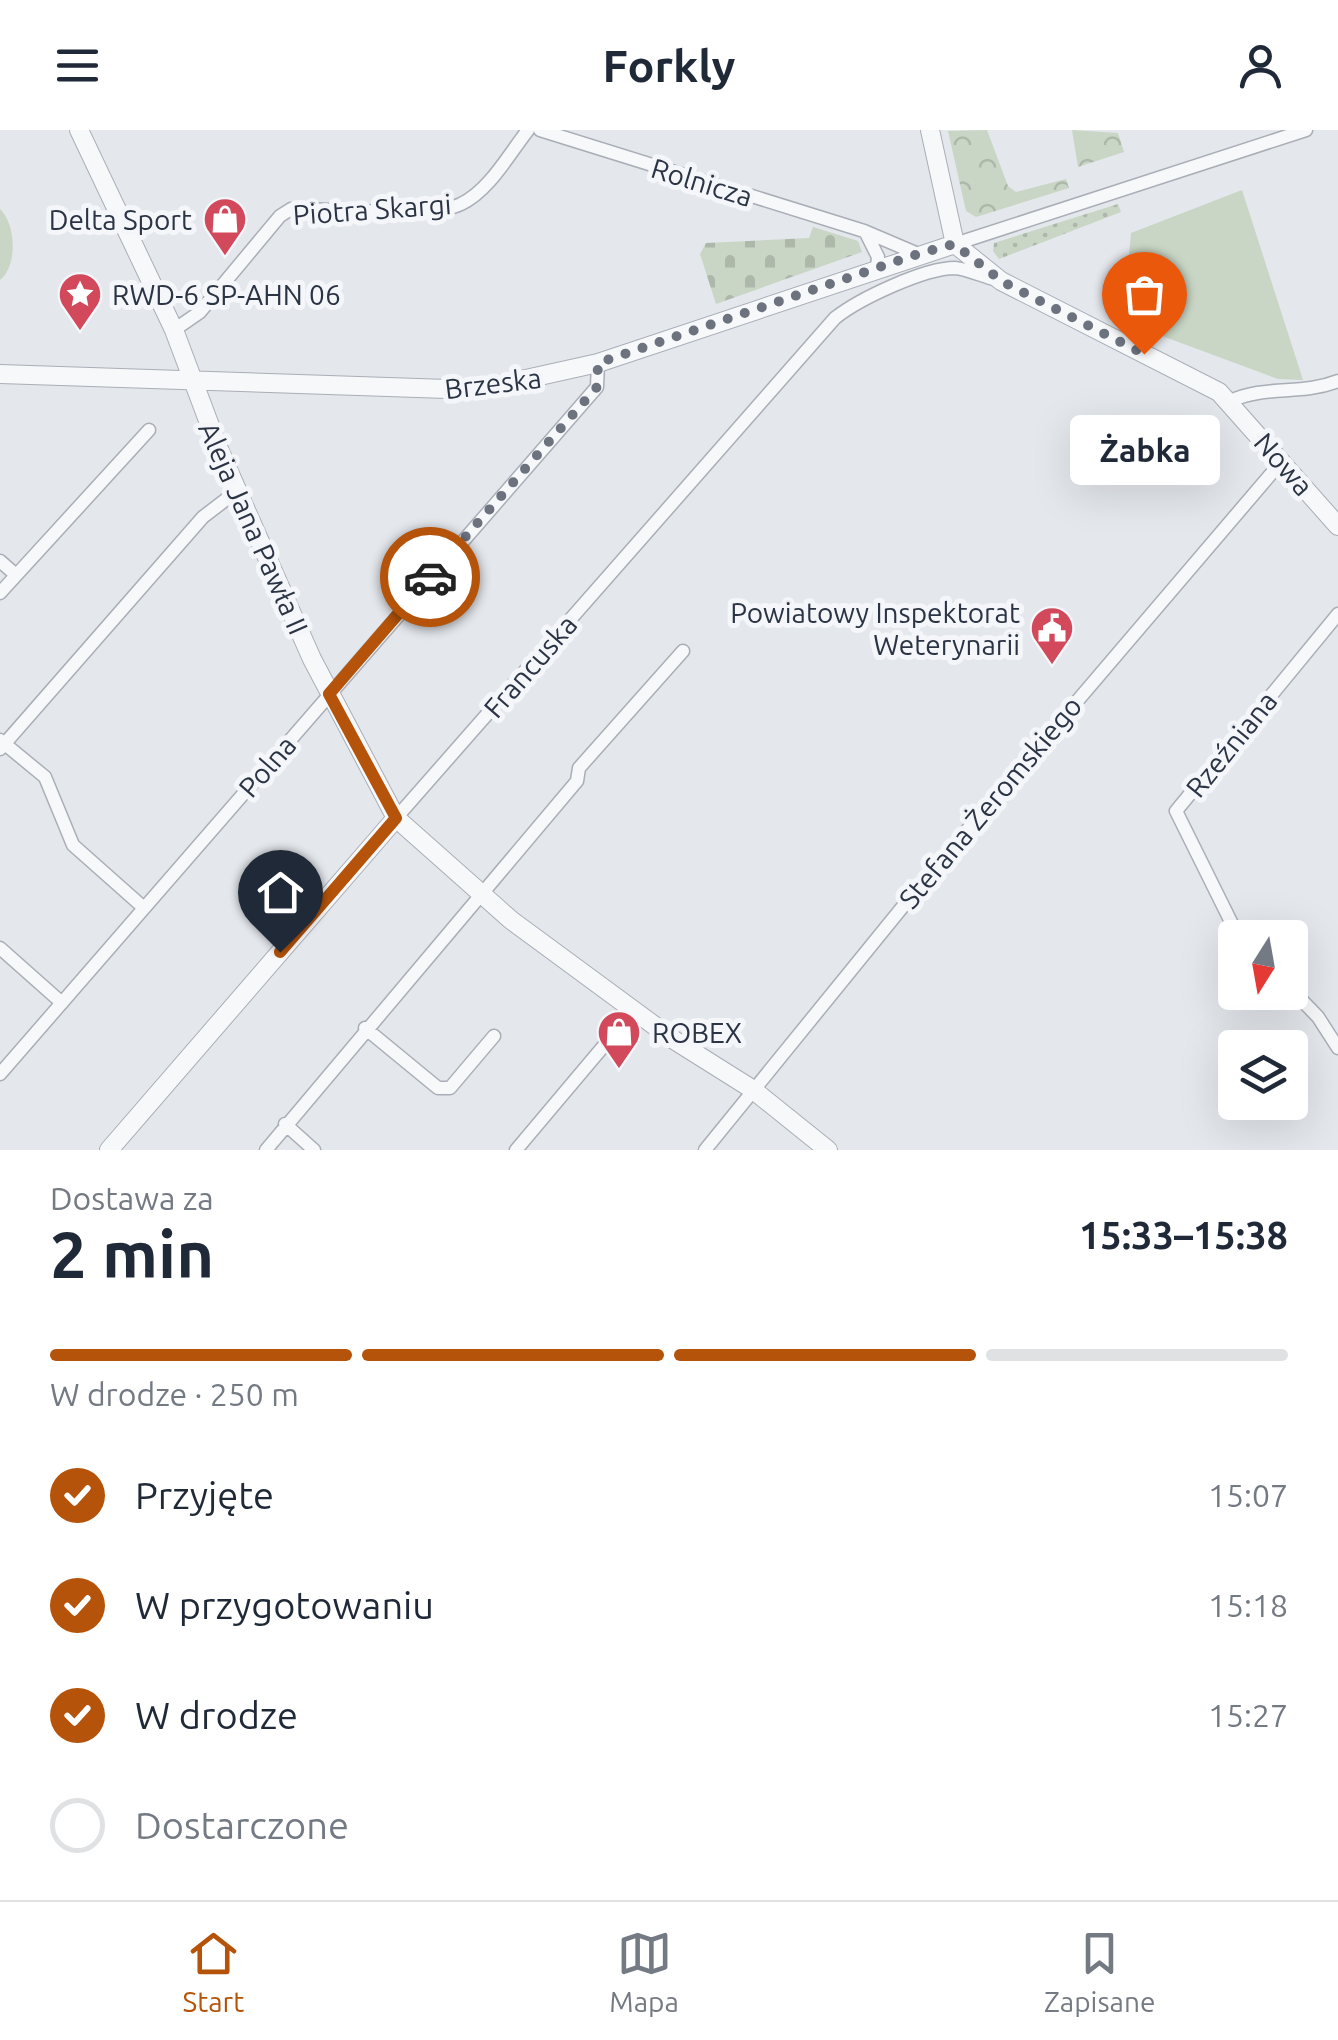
<!DOCTYPE html>
<html lang="pl">
<meta charset="utf-8">
<style>
body{margin:0;font-family:Ubuntu,sans-serif;background:#f6f6f7;color:#1f2937;height:100vh;display:flex;flex-direction:column;font-size:38px;white-space:nowrap}
*{box-sizing:border-box;margin:0}
p{font-size:32px;color:#747a83}
.icon{flex:none;width:55px;height:55px;fill:none;stroke:currentColor;stroke-width:2;stroke-linecap:round;stroke-linejoin:round}
.map{position:relative;height:1020px;overflow:hidden}
.panel{display:flex;flex-direction:column;background:#fff;flex:1}
.panel>*{flex:none}
.needle{width:65px;rotate:191deg}
.fabs{position:absolute;left:1218px;top:790px;display:grid;gap:20px}
.fabs a{display:grid;place-items:center;width:90px;height:90px;border-radius:10px;background:#fff;box-shadow:0 10px 40px #0002;font-size:50px}
.pin{position:absolute;display:grid;place-items:center;width:85px;height:85px;color:#fff;margin:-102px -42px;border-radius:50% 50% 50% 0;rotate:-45deg;box-shadow:0 0 10px #0007}
.pin .icon{rotate:45deg}
.courier{position:absolute;display:grid;place-items:center;width:100px;height:100px;margin:-50px;border:8px solid #b45309;border-radius:50%;background:#fff;color:#222;box-shadow:0 2px 12px #0007}
.bubble{position:absolute;height:70px;border-radius:10px;background:#fff;box-shadow:0 10px 40px #0002;font-size:32px;font-weight:700;line-height:70px;text-align:center}
.overview em{font-style:normal;font-weight:700}
.overview div{display:flex;flex-direction:column-reverse}
.overview{display:flex;align-items:center;justify-content:space-between;height:170px;padding:0 50px}
h1{font-size:65px;font-weight:700;line-height:75px}
.bar{display:grid;grid-template-columns:repeat(4,1fr);gap:15px 10px;align-content:center;height:120px;padding:0 50px}
.bar i{height:12px;border-radius:8px;background:#e0e1e3}
.bar .selected{background:#b45309}
.bar p{grid-column:span 4}
ol{padding:0 50px;list-style:none}
li{display:flex;align-items:center;gap:30px;height:110px}
li p{margin-inline-start:auto}
li .icon{padding:10px;border-radius:50%;background:#b45309;color:#fff;stroke-width:4}
li:last-child{color:#747a83}
li i{width:55px;height:55px;border:5px solid #e0e1e3;border-radius:50%}
header{display:flex;justify-content:space-between;align-items:center;height:130px;padding:0 50px;background:#fff;font-size:45px;font-weight:700}
.tab-bar{display:flex;justify-content:space-around;align-items:center;height:140px;border-top:2px solid #e0e1e3;background:#fff;font-size:28px;color:#747a83}
.tab-bar a{display:grid;justify-items:center;gap:5px}
.tab-bar .selected{color:#b45309}
.map>svg:first-child{display:block}
.grass{fill:url(#grass-dots)}
.forest{fill:url(#forest-crowns)}
.cemetery{fill:url(#cemetery-stones)}
.park{fill:#c9d6c5}
.lines{fill:none;stroke-linecap:round;stroke-linejoin:round}
.minor-casing{stroke:#a9aeb7;stroke-width:15}
.tertiary-casing{stroke:#a9aeb7;stroke-width:20}
.minor{stroke:#f7f8fa;stroke-width:12}
.tertiary{stroke:#f7f8fa;stroke-width:18}
.done{stroke:#6c737f;stroke-width:10;stroke-dasharray:0 18}
.route{stroke:#b45309;stroke-width:12}
.labels{text-anchor:middle;dominant-baseline:central;stroke-width:10;stroke-linejoin:round;paint-order:stroke}
.street-label{font-size:28px;fill:#2b3445;stroke:#f4f6f9}
.poi-label{font-size:28px;fill:#2b3445;stroke:#f4f6f9;text-anchor:end}
</style>
<header><svg class="icon" aria-label="menu" viewBox="0 0 24 24"><path d="M4 6h16M4 12h16M4 18h16"/></svg>Forkly<svg class="icon" aria-label="person" viewBox="0 0 24 24"><circle cx="12" cy="8" r="4"/><path d="M4 21q1-7 8-7t8 7"/></svg></header>
<div class="map">
<svg width="1338" height="1020" viewBox="0 0 1338 1020">
<defs>
<pattern id="grass-dots" width="8" height="8" patternUnits="userSpaceOnUse" patternTransform="scale(2.5)"><rect width="8" height="8" fill="#c9d6c5"/><path d="M2 2h.1M6 6h.1" fill="none" stroke="#adb8ab" stroke-width="1.8" stroke-linecap="round"/></pattern>
<pattern id="forest-crowns" width="20" height="18" patternUnits="userSpaceOnUse" patternTransform="scale(2.5)"><rect width="20" height="18" fill="#c9d6c5"/><path d="M2 6a3 3 0 1 1 6 0M12 15a3 3 0 1 1 6 0" fill="none" stroke="#adb8ab"/></pattern>
<pattern id="cemetery-stones" width="16" height="16" patternUnits="userSpaceOnUse" patternTransform="scale(2.5)"><rect width="16" height="16" fill="#c9d6c5"/><path d="M2 7V4a2 2 0 0 1 4 0v3zM10 15v-3a2 2 0 0 1 4 0v3z" fill="#adb8ab"/></pattern>
</defs>
<rect width="100%" height="100%" fill="#e4e7ec"/>
<path class="grass" d="M1118 74 1121 82 999 129 993 121 994 113Z"/>
<path class="forest" d="M987 0 1008 56 1016 62 1066 49 1069 58 976 87 966 81 948 1Z
M1072 0 1118 3 1124 22 1078 37Z"/>
<path class="cemetery" d="M813 97 858 111 862 122 716 174 700 124 706 113 809 108Z"/>
<path class="park" d="M1242 60 1303 250 1278 249 1154 203 1157 191 1137 184 1138 126 1129 125 1131 103Z
M0 79C16 94 18 136 0 150Z"/>
<g class="lines">
<g class="minor-casing">
<path id="minor" d="M540 0 864 101 918 124
M866 103 878 127 877 138
M955 114 1306 0
M174 200 200 182 280 86 291 79C330 78 431 89 461 74 489 61 509 24 528 0
M1228 272C1266 254 1300 266 1338 251
M0 431 16 445
M0 463 149 300
M0 610 45 647 73 715 144 778
M0 619 203 387 237 361
M396 688 835 188C859 169 924 138 955 138 967 139 982 146 994 149
M1239 808 1176 681 1338 484
M0 818 62 873
M1290 858 1318 887 1338 918
M365 898 438 958H450L494 906
M0 944 597 257 598 233
M285 994 314 1020
M266 1020 577 651 579 638 683 521
M516 1020 634 880
M705 1020 922 753 1282 331"/>
</g>
<g class="tertiary-casing">
<path id="tertiary" d="M79 0 174 200 218 317 312 529 396 688 511 790 674 910 752 959 828 1020
M930 0 955 114
M955 114 1001 151 1219 262 1338 396
M0 244 477 260 598 233 955 114
M109 1020 396 688"/>
</g>
<use href="#minor" class="minor"/>
<use href="#tertiary" class="tertiary"/>
</g>
<g class="lines">
<path class="done" d="M430 447 597 257 598 233 918 124 954 114 1003 152 1144 224"/>
<path class="route" d="M280 822 396 688 329 564 430 447"/>
</g>
<defs>
<g id="shop-pin" transform="scale(2.25)"><path d="M0 17L-7.5 6A9.5 9.5 0 1 1 7.5 6Z" fill="#d1495b" stroke="#f4f6f9"/><path d="M-5-2.5h2.3a2.7 3.5 0 0 1 5.4 0H5L5.5 6h-11ZM-1.5-2.5h3a1.5 2.3 0 0 0-3 0Z" fill="#fff"/></g>
<g id="sight-pin" transform="scale(2.25)"><path d="M0 17L-7.5 6A9.5 9.5 0 1 1 7.5 6Z" fill="#d1495b" stroke="#f4f6f9"/><path d="M0-6L1.8-2.2L6-1.7L2.9 1.2L3.7 5.4L0 3.3L-3.7 5.4L-2.9 1.2L-6-1.7L-1.8-2.2Z" fill="#fff"/></g>
<g id="civic-pin" transform="scale(2.25)"><path d="M0 17L-7.5 6A9.5 9.5 0 1 1 7.5 6Z" fill="#d1495b" stroke="#f4f6f9"/><path d="M-.6-6.5H3V-4.5H.6V-3L4-1V1h2V6H-6V1h2V-1L-.6-3ZM-1.2 2.5V6h2.4V2.5Z" fill="#fff"/></g>
</defs>
<g fill-rule="evenodd">
<use href="#shop-pin" x="225" y="89"/>
<use href="#sight-pin" x="80" y="164"/>
<use href="#civic-pin" x="1052" y="498"/>
<use href="#shop-pin" x="619" y="902"/>
</g>
<g class="labels">
<g class="street-label">
<text transform="translate(702 52) rotate(17)">Rolnicza</text>
<text transform="translate(372 79) rotate(-4)">Piotra Skargi</text>
<text transform="translate(493 253) rotate(-7)">Brzeska</text>
<text transform="translate(1284 334) rotate(49)">Nowa</text>
<text transform="translate(254 398) rotate(66)">Aleja Jana Pawła II</text>
<text transform="translate(530 536) rotate(-49)">Francuska</text>
<text transform="translate(1231 614) rotate(-51)">Rzeźniana</text>
<text transform="translate(267 636) rotate(-49)">Polna</text>
<text transform="translate(990 672) rotate(-50)">Stefana Żeromskiego</text>
</g>
<g class="poi-label">
<text x="192" y="89">Delta Sport</text>
<text x="112" y="164" text-anchor="start">RWD-6 SP-AHN 06</text>
<text x="1020" y="482">Powiatowy Inspektorat<tspan x="1020" dy="32">Weterynarii</tspan></text>
<text x="652" y="902" text-anchor="start">ROBEX</text>
</g>
</g>
</svg>
<div class="fabs">
<a><svg class="needle" viewBox="-14 -14 28 28"><path d="M0-13l5 13h-10z" fill="#e53935"/><path d="M0 13l5-13h-10z" fill="#747a83"/></svg></a>
<a><svg class="icon" aria-label="layers" viewBox="0 0 24 24"><path d="M12 4l9 5-9 5-9-5zM3 14l9 5 9-5"/></svg></a>
</div>
<div class="pin" style="left:1144px;top:224px;background:#ea580c"><svg class="icon" aria-label="bag" viewBox="0 0 24 24"><path d="M5 8h14l-1 12H6zM9 8a3 3 0 0 1 6 0"/></svg></div>
<div class="pin" style="left:280px;top:822px;background:#1f2937"><svg class="icon" aria-label="home" viewBox="0 0 24 24"><path d="M3 11l9-7 9 7M6 9v11h12V9"/></svg></div>
<div class="courier" style="left:430px;top:447px"><svg class="icon" aria-label="car" viewBox="0 0 24 24"><path d="M5 17H2v-5l4-1 3-4h7l3 4 3 1v5h-3M9 17h6M6 11h13"/><circle cx="7" cy="17" r="2"/><circle cx="17" cy="17" r="2"/></svg></div>
<div class="bubble" style="left:1070px;top:285px;width:150px">Żabka</div>
</div>
<section class="panel">
<div class="overview"><div><h1>2 min</h1><p>Dostawa za</p></div><em>15:33–15:38</em></div>
<div class="bar"><i class="selected"></i><i class="selected"></i><i class="selected"></i><i></i><p>W drodze · 250 m</p></div>
<ol>
<li><svg class="icon" aria-label="check" viewBox="0 0 24 24"><path d="M5 12l5 5 9-10"/></svg>Przyjęte<p>15:07</p></li>
<li><svg class="icon" aria-label="check" viewBox="0 0 24 24"><path d="M5 12l5 5 9-10"/></svg>W przygotowaniu<p>15:18</p></li>
<li><svg class="icon" aria-label="check" viewBox="0 0 24 24"><path d="M5 12l5 5 9-10"/></svg>W drodze<p>15:27</p></li>
<li><i></i>Dostarczone</li>
</ol>
</section>
<nav class="tab-bar">
<a class="selected"><svg class="icon" aria-label="home" viewBox="0 0 24 24"><path d="M3 11l9-7 9 7M6 9v11h12V9"/></svg>Start</a>
<a><svg class="icon" aria-label="map" viewBox="0 0 24 24"><path d="M3 6l6-2 6 2 6-2v14l-6 2-6-2-6 2zM9 4v14M15 6v14"/></svg>Mapa</a>
<a><svg class="icon" aria-label="saved" viewBox="0 0 24 24"><path d="M7 4h10v16l-5-4-5 4z"/></svg>Zapisane</a>
</nav>
